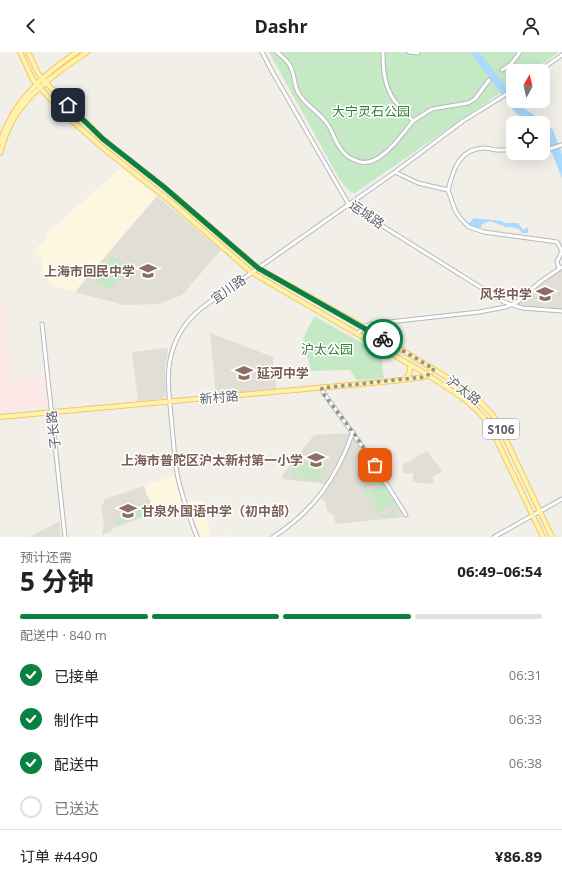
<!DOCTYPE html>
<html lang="zh">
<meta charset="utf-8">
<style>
body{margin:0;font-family:"Open Sans","Noto Sans SC",sans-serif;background:#f6f6f6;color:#222;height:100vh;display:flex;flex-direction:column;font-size:15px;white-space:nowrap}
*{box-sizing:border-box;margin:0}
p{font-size:13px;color:#767676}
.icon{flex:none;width:22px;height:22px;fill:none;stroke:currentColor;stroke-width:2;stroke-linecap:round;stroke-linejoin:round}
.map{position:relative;height:485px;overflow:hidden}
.panel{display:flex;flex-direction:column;background:#fff;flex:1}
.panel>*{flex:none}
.needle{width:26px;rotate:8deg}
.controls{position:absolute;left:506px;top:12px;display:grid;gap:8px}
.controls a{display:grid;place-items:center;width:44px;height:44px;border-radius:8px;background:#fff;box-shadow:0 4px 16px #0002;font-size:20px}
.pin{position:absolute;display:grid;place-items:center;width:34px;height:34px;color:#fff;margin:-17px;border-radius:8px;box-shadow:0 2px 6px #0006}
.courier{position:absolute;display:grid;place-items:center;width:40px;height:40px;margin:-20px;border:3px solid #0b8043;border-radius:50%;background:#fff;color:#222;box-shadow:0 1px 5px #0007}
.headline em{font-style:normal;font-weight:700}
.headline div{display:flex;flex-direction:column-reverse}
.headline{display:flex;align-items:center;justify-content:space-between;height:68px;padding:0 20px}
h1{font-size:26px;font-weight:700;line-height:30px}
.bar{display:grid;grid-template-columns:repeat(4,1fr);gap:6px 4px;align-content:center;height:48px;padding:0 20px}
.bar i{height:5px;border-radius:3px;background:#e0e0e0}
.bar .current{background:#0b8043}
.bar p{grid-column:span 4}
.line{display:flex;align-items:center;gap:10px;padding:0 20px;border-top:1px solid #e0e0e0}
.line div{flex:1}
ol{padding:0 20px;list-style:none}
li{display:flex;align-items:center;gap:12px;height:44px}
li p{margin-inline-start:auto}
li .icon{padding:4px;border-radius:50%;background:#0b8043;color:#fff;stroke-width:4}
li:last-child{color:#767676}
li i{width:22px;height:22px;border:2px solid #e0e0e0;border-radius:50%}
header{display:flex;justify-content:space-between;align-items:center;height:52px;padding:0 20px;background:#fff;font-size:18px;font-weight:700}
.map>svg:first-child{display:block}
.commercial{fill:#fef7e0}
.education{fill:#e1ded6}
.medical{fill:#fce8e6}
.green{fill:#c5e8c5;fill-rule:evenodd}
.water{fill:#aadaff}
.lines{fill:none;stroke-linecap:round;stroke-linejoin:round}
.minor-casing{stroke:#b5b8bc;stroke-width:5}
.major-casing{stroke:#f2c960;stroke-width:6}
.minor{stroke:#fff;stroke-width:3}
.major{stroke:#fff2af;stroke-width:4}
.done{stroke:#929495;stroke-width:4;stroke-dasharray:0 7.2}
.route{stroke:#0b8043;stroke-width:5}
.labels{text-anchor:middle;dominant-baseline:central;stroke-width:3;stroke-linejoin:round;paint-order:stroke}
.shield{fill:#fff;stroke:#8f9295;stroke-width:1}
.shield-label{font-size:12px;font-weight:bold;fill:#5f6368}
.park-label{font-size:13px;fill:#348238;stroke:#fff}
.street-label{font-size:13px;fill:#5f6368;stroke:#fff}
.education-label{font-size:13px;font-weight:bold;fill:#785e54;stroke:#fff;text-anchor:end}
</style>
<header><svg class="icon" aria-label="back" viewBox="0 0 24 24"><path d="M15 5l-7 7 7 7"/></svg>Dashr<svg class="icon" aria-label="person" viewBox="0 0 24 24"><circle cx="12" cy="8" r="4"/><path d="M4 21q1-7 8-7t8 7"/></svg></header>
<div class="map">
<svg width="562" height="485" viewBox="0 0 562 485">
<rect width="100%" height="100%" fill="#f1efe8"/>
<path class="commercial" d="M121 116 157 144 75 240 55 234 42 222V208L33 199 44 189 46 182Z
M175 423 178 438 183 454 158 463 157 457 153 458 148 444 147 445 144 434Z
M203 449 211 485 233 483V485H201L188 450Z"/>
<path class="education" d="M157 144 221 198 182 243 159 252 124 253 75 240Z
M562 216V257L515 253 541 231Z
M210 281 273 305 276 337 216 343Z
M168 296 165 318 166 344 162 347 138 349 132 300Z
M350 381 341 404 325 432 282 427 283 422 314 383Z
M353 384 366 403 404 465 336 472 333 463 327 459 325 449 320 447 339 419Z
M427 399 442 419 433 425V432L413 430V421H403L402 413Z
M144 434 147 444H148L155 461 111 477 112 479 102 483 104 472 101 456 105 447Z
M59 469 61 485H30Z"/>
<path class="medical" d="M0 258H6L11 328 45 325 47 354 0 358Z"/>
<path class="green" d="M269 0H559L532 19H513V32L355 141 350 140 340 128Z
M113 204 127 216 110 238 95 227Z
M314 264 381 302 384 326 357 328 350 318 311 319 303 287Z
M299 410 323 413C328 418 329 426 322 429 318 430 300 428 297 426 294 425 292 422 292 419 291 414 295 411 299 410ZM300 412 320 415 324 418 325 423 320 427C312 426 291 428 296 415Z
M301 413 320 415 318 426 299 424Z
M374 417 396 453 395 461C384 472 377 460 371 451 365 442 358 426 377 427L372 418ZM372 430H378L381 433 369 440 380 460 392 453 383 436 393 452 394 457 390 461 385 463C377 460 367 443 367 435Z
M143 457 145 462 116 473 114 468Z"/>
<path class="water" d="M470 0H479L513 44V49H517L521 54 547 72 553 78 562 102V126L547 88 543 83V71H528L515 60Z
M474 166 501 169 505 171H518L523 178 526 176H528V181H522L519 177 512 175H506L490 169 482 172 480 177 468 172Z"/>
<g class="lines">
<g class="minor-casing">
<path id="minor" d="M262 0 273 21 349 153 504 250 522 256 562 259
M277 0C282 5 289 9 291 16 295 24 294 34 299 42 306 54 321 61 328 73 333 80 335 90 341 97 344 102 349 106 355 108 377 120 401 84 413 69
M383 0C383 17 384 33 394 48 400 55 407 62 413 69L432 57 468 51 475 47 489 28
M409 0 418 1
M502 18 511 12 520 0
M539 19 562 3
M543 99 562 93
M395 120 418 131 448 138 455 158 460 166 469 175 484 180 557 190 562 199 557 210 559 216
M448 138C453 118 459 97 484 96 489 96 493 98 497 98 502 98 508 98 513 98
M42 272 65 485
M357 282 364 275 371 272 479 260 506 255 517 250 540 230 562 215
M322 335 323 340 367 401 406 463
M197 485C189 464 181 443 177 421 174 402 173 383 171 364 169 340 165 317 174 294 180 277 193 262 207 252L395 120 463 69 513 38
M273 485C314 459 337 425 353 380
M494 485 562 447"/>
</g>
<g class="major-casing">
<path id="major" d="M20 0 33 28 62 60 104 97 170 149 251 220 428 323C450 338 473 350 489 372L543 485
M28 0 38 21 46 31 103 87 164 135 258 216 364 275 453 329 470 340 490 360 497 369 552 485
M0 90C14 49 41 24 77 0
M0 101C5 85 10 69 21 56 38 33 64 16 87 0
M405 327C410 323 410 318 410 312
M0 365 393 329 424 325 434 317"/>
</g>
<use href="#minor" class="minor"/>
<use href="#major" class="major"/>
</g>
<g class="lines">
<path class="done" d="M375 413 353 380 322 340V336L423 325 427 324 434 317 383 287"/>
<path class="route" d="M68 53 103 87 164 135 258 216 383 287"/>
</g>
<defs>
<g id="school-bare" transform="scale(1.38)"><path d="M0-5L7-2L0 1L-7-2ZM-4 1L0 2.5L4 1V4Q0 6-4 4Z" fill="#8d6e63" stroke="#fff" stroke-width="2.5" paint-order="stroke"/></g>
</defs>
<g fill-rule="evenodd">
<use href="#school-bare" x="148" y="219"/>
<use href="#school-bare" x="545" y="242"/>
<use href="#school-bare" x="244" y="321"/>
<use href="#school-bare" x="316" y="408"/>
<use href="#school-bare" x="128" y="459"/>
</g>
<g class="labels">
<rect class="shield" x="483" y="367" width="36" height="20" rx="3"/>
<g class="shield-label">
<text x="501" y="377">S106</text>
</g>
<g class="park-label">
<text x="371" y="59">大宁灵石公园</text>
<text x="327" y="297">沪太公园</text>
</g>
<g class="street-label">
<text transform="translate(367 162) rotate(35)">运城路</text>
<text transform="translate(228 237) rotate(-35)">宜川路</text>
<text transform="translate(464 338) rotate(37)">沪太路</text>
<text transform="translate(219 345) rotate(-5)">新村路</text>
<text transform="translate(53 378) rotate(-96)">子长路</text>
</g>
<g class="education-label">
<text x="135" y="219">上海市回民中学</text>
<text x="532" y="242">风华中学</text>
<text x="257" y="321" text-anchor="start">延河中学</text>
<text x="303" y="408">上海市普陀区沪太新村第一小学</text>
<text x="141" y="459" text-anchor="start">甘泉外国语中学（初中部）</text>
</g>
</g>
</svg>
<div class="controls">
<a><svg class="needle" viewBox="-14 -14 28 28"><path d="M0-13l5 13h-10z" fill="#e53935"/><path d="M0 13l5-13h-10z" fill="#767676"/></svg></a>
<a><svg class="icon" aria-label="locate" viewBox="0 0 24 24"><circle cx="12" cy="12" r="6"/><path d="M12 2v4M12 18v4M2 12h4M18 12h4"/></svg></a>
</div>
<div class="pin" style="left:375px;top:413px;background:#ea580c"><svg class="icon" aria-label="bag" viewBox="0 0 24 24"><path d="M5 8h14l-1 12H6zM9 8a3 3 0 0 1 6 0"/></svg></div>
<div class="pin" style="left:68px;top:53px;background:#1f2937"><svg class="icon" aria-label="home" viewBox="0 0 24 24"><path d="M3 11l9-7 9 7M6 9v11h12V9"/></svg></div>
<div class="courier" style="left:383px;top:287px"><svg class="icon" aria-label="bike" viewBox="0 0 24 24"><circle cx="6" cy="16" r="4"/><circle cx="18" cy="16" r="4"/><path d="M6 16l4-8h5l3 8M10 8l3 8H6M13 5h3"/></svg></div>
</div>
<section class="panel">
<div class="headline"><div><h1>5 分钟</h1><p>预计还需</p></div><em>06:49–06:54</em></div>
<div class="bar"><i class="current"></i><i class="current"></i><i class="current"></i><i></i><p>配送中 · 840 m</p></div>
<ol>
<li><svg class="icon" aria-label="check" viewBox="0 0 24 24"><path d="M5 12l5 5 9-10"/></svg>已接单<p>06:31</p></li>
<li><svg class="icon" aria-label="check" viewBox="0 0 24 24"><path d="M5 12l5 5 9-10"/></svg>制作中<p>06:33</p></li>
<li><svg class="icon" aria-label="check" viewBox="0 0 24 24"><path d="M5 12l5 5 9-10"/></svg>配送中<p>06:38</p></li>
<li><i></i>已送达</li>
</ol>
<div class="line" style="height:52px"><div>订单 #4490</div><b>¥86.89</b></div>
</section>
